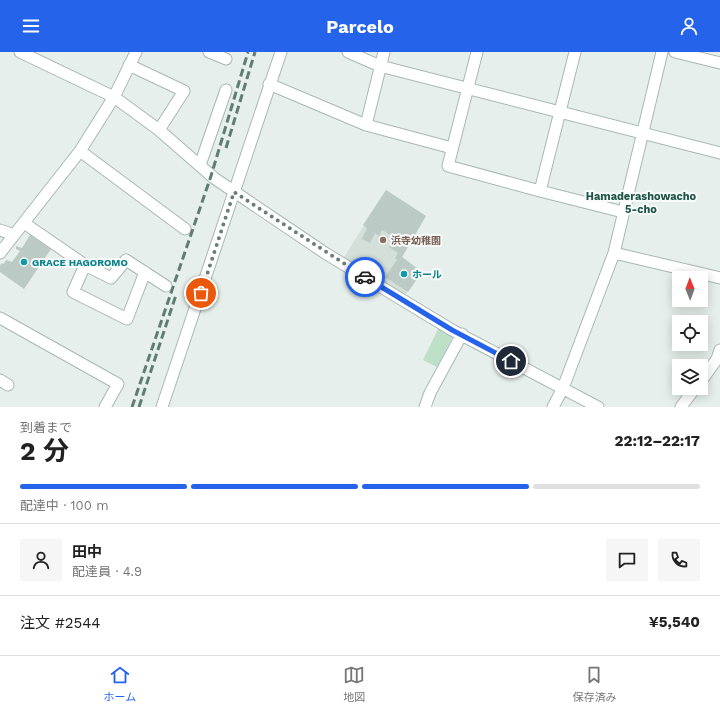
<!DOCTYPE html>
<html lang="ja">
<meta charset="utf-8">
<style>
body{margin:0;font-family:"Work Sans","Noto Sans JP",sans-serif;background:#f6f6f6;color:#222;height:100vh;display:flex;flex-direction:column;font-size:15px;white-space:nowrap}
*{box-sizing:border-box;margin:0}
p{font-size:13px;color:#767676}
.icon{flex:none;width:22px;height:22px;fill:none;stroke:currentColor;stroke-width:2;stroke-linecap:round;stroke-linejoin:round}
.map{position:relative;height:355px;overflow:hidden}
.sheet{display:flex;flex-direction:column;background:#fff;flex:1}
.sheet>*{flex:none}
.needle{width:26px;rotate:359deg}
.buttons{position:absolute;left:672px;top:219px;display:grid;gap:8px}
.buttons a{display:grid;place-items:center;width:36px;height:36px;border-radius:0px;background:#fff;box-shadow:0 2px 10px #0003;font-size:20px}
.pin{position:absolute;display:grid;place-items:center;width:34px;height:34px;color:#fff;margin:-17px;border:2px solid #fff;border-radius:50%;box-shadow:0 1px 4px #0007}
.courier{position:absolute;display:grid;place-items:center;width:40px;height:40px;margin:-20px;border:3px solid #2563eb;border-radius:50%;background:#fff;color:#222;box-shadow:0 1px 5px #0007}
.headline em{font-style:normal;font-weight:700}
.headline div{display:flex;flex-direction:column-reverse}
.headline{display:flex;align-items:center;justify-content:space-between;height:68px;padding:0 20px}
h1{font-size:26px;font-weight:700;line-height:30px}
.bar{display:grid;grid-template-columns:repeat(4,1fr);gap:6px 4px;align-content:center;height:48px;padding:0 20px}
.bar i{height:5px;border-radius:3px;background:#e0e0e0}
.bar .selected{background:#2563eb}
.bar p{grid-column:span 4}
.line{display:flex;align-items:center;gap:10px;padding:0 20px;border-top:1px solid #e0e0e0}
.line div{flex:1}
.round{display:grid;place-items:center;flex:none;width:42px;height:42px;border-radius:0px;background:#f6f6f6}
header{display:flex;justify-content:space-between;align-items:center;height:52px;padding:0 20px;background:#2563eb;color:#fff;font-size:18px;font-weight:700}
.dock{display:flex;justify-content:space-around;align-items:center;height:56px;border-top:1px solid #e0e0e0;background:#fff;font-size:11px;color:#767676}
.dock a{display:grid;justify-items:center;gap:2px}
.dock .selected{color:#2563eb}
.map>svg:first-child{display:block}
.built{fill:#d4dfda}
.green{fill:#bfe0c8}
.building{fill:#bbcac4}
.lines{fill:none;stroke-linecap:round;stroke-linejoin:round}
.street-casing{stroke:#a8b8b2;stroke-width:13}
.street{stroke:#fff;stroke-width:11}
.rail{stroke:#5f7d75;stroke-width:3;stroke-dasharray:8 4;stroke-linecap:butt}
.done{stroke:#687f78;stroke-width:4;stroke-dasharray:0 7.2}
.route{stroke:#2563eb;stroke-width:5}
.education-dot{fill:#8d6e63;stroke:#f7fbf9;stroke-width:1.5}
.culture-dot{fill:#0f9aa8;stroke:#f7fbf9;stroke-width:1.5}
.labels{text-anchor:middle;dominant-baseline:central;stroke-width:4;stroke-linejoin:round;paint-order:stroke}
.education-label{font-size:10px;font-weight:bold;fill:#785e54;stroke:#f7fbf9;text-anchor:start}
.culture-label{font-size:10px;font-weight:bold;fill:#0d838f;stroke:#f7fbf9;text-anchor:start}
.neighbourhood-label{font-size:11px;font-weight:bold;fill:#1f5548;stroke:#f7fbf9}
</style>
<header><svg class="icon" aria-label="menu" viewBox="0 0 24 24"><path d="M4 6h16M4 12h16M4 18h16"/></svg>Parcelo<svg class="icon" aria-label="person" viewBox="0 0 24 24"><circle cx="12" cy="8" r="4"/><path d="M4 21q1-7 8-7t8 7"/></svg></header>
<div class="map">
<svg width="720" height="355" viewBox="0 0 720 355">
<rect width="100%" height="100%" fill="#e6efeb"/>
<path class="built" d="M386 138 426 164 402 205 422 220 404 244 343 207Z"/>
<path class="green" d="M439 275 454 282 437 315 423 308Z"/>
<path class="building" d="M386 138 426 164 402 205 422 220 408 240 385 225 397 208 395 206 398 201 389 195 394 185 382 178 379 184 375 181 370 191 362 187 367 176 363 173Z
M30 183 51 197 24 237 0 220V213L2 211 4 212 6 208 12 210 20 199 16 197V194L22 196Z"/>
<g class="lines">
<g class="street-casing">
<path id="street" d="M20 0 114 45 159 78 214 126 325 201 452 278 598 355
M209 0 226 7
M348 0 380 14 720 101
M477 0 448 114 540 139 623 160
M675 0 720 11
M129 13 184 39 159 78
M269 32 366 73 452 96
M366 73 384 0
M80 99 185 177
M200 113 226 38
M540 139 575 0
M24 171 85 213 111 226 126 208 166 234
M0 178 14 183
M0 201 80 99 114 45 136 0
M614 201 720 226
M85 213 73 240 127 267 145 220
M0 266 118 332 105 355
M0 328 8 333
M701 329 717 307 720 298
M162 355 281 0
M425 355 430 341 462 282
M553 355 563 336 614 201 662 0
M681 355 695 336"/>
</g>
<use href="#street" class="street"/>
<path class="rail" d="M226 96 255 0
M132 355 211 124 248 0
M139 355 176 243"/>
</g>
<g class="lines">
<path class="done" d="M201 241 234 140 365 225"/>
<path class="route" d="M365 225 452 278 511 309"/>
</g>
<circle class="education-dot" cx="383" cy="188" r="4"/>
<g class="culture-dot">
<circle cx="24" cy="210" r="4"/>
<circle cx="404" cy="222" r="4"/>
</g>
<g class="labels">
<g class="education-label">
<text x="391" y="188">浜寺幼稚園</text>
</g>
<g class="culture-label">
<text x="32" y="210">GRACE HAGOROMO</text>
<text x="412" y="222">ホール</text>
</g>
<g class="neighbourhood-label">
<text x="641" y="144">Hamaderashowacho<tspan x="641" dy="13">5-cho</tspan></text>
</g>
</g>
</svg>
<div class="buttons">
<a><svg class="needle" viewBox="-14 -14 28 28"><path d="M0-13l5 13h-10z" fill="#e53935"/><path d="M0 13l5-13h-10z" fill="#767676"/></svg></a>
<a><svg class="icon" aria-label="locate" viewBox="0 0 24 24"><circle cx="12" cy="12" r="6"/><path d="M12 2v4M12 18v4M2 12h4M18 12h4"/></svg></a>
<a><svg class="icon" aria-label="layers" viewBox="0 0 24 24"><path d="M12 4l9 5-9 5-9-5zM3 14l9 5 9-5"/></svg></a>
</div>
<div class="pin" style="left:201px;top:241px;background:#ea580c"><svg class="icon" aria-label="bag" viewBox="0 0 24 24"><path d="M5 8h14l-1 12H6zM9 8a3 3 0 0 1 6 0"/></svg></div>
<div class="pin" style="left:511px;top:309px;background:#1f2937"><svg class="icon" aria-label="home" viewBox="0 0 24 24"><path d="M3 11l9-7 9 7M6 9v11h12V9"/></svg></div>
<div class="courier" style="left:365px;top:225px"><svg class="icon" aria-label="car" viewBox="0 0 24 24"><path d="M5 17H2v-5l4-1 3-4h7l3 4 3 1v5h-3M9 17h6M6 11h13"/><circle cx="7" cy="17" r="2"/><circle cx="17" cy="17" r="2"/></svg></div>
</div>
<section class="sheet">
<div class="headline"><div><h1>2 分</h1><p>到着まで</p></div><em>22:12–22:17</em></div>
<div class="bar"><i class="selected"></i><i class="selected"></i><i class="selected"></i><i></i><p>配達中 · 100 m</p></div>
<div class="line" style="height:72px"><a class="round"><svg class="icon" aria-label="person" viewBox="0 0 24 24"><circle cx="12" cy="8" r="4"/><path d="M4 21q1-7 8-7t8 7"/></svg></a><div><b>田中</b><p>配達員 · 4.9</p></div><a class="round"><svg class="icon" aria-label="chat" viewBox="0 0 24 24"><path d="M4 5h16v11H9l-5 4z"/></svg></a><a class="round"><svg class="icon" aria-label="phone" viewBox="0 0 24 24"><path d="M5 4h4l2 5-3 2q2 4 5 5l2-3 5 2v4C11 20 4 13 5 4z"/></svg></a></div>
<div class="line" style="height:52px"><div>注文 #2544</div><b>¥5,540</b></div>
</section>
<nav class="dock">
<a class="selected"><svg class="icon" aria-label="home" viewBox="0 0 24 24"><path d="M3 11l9-7 9 7M6 9v11h12V9"/></svg>ホーム</a>
<a><svg class="icon" aria-label="map" viewBox="0 0 24 24"><path d="M3 6l6-2 6 2 6-2v14l-6 2-6-2-6 2zM9 4v14M15 6v14"/></svg>地図</a>
<a><svg class="icon" aria-label="saved" viewBox="0 0 24 24"><path d="M7 4h10v16l-5-4-5 4z"/></svg>保存済み</a>
</nav>
